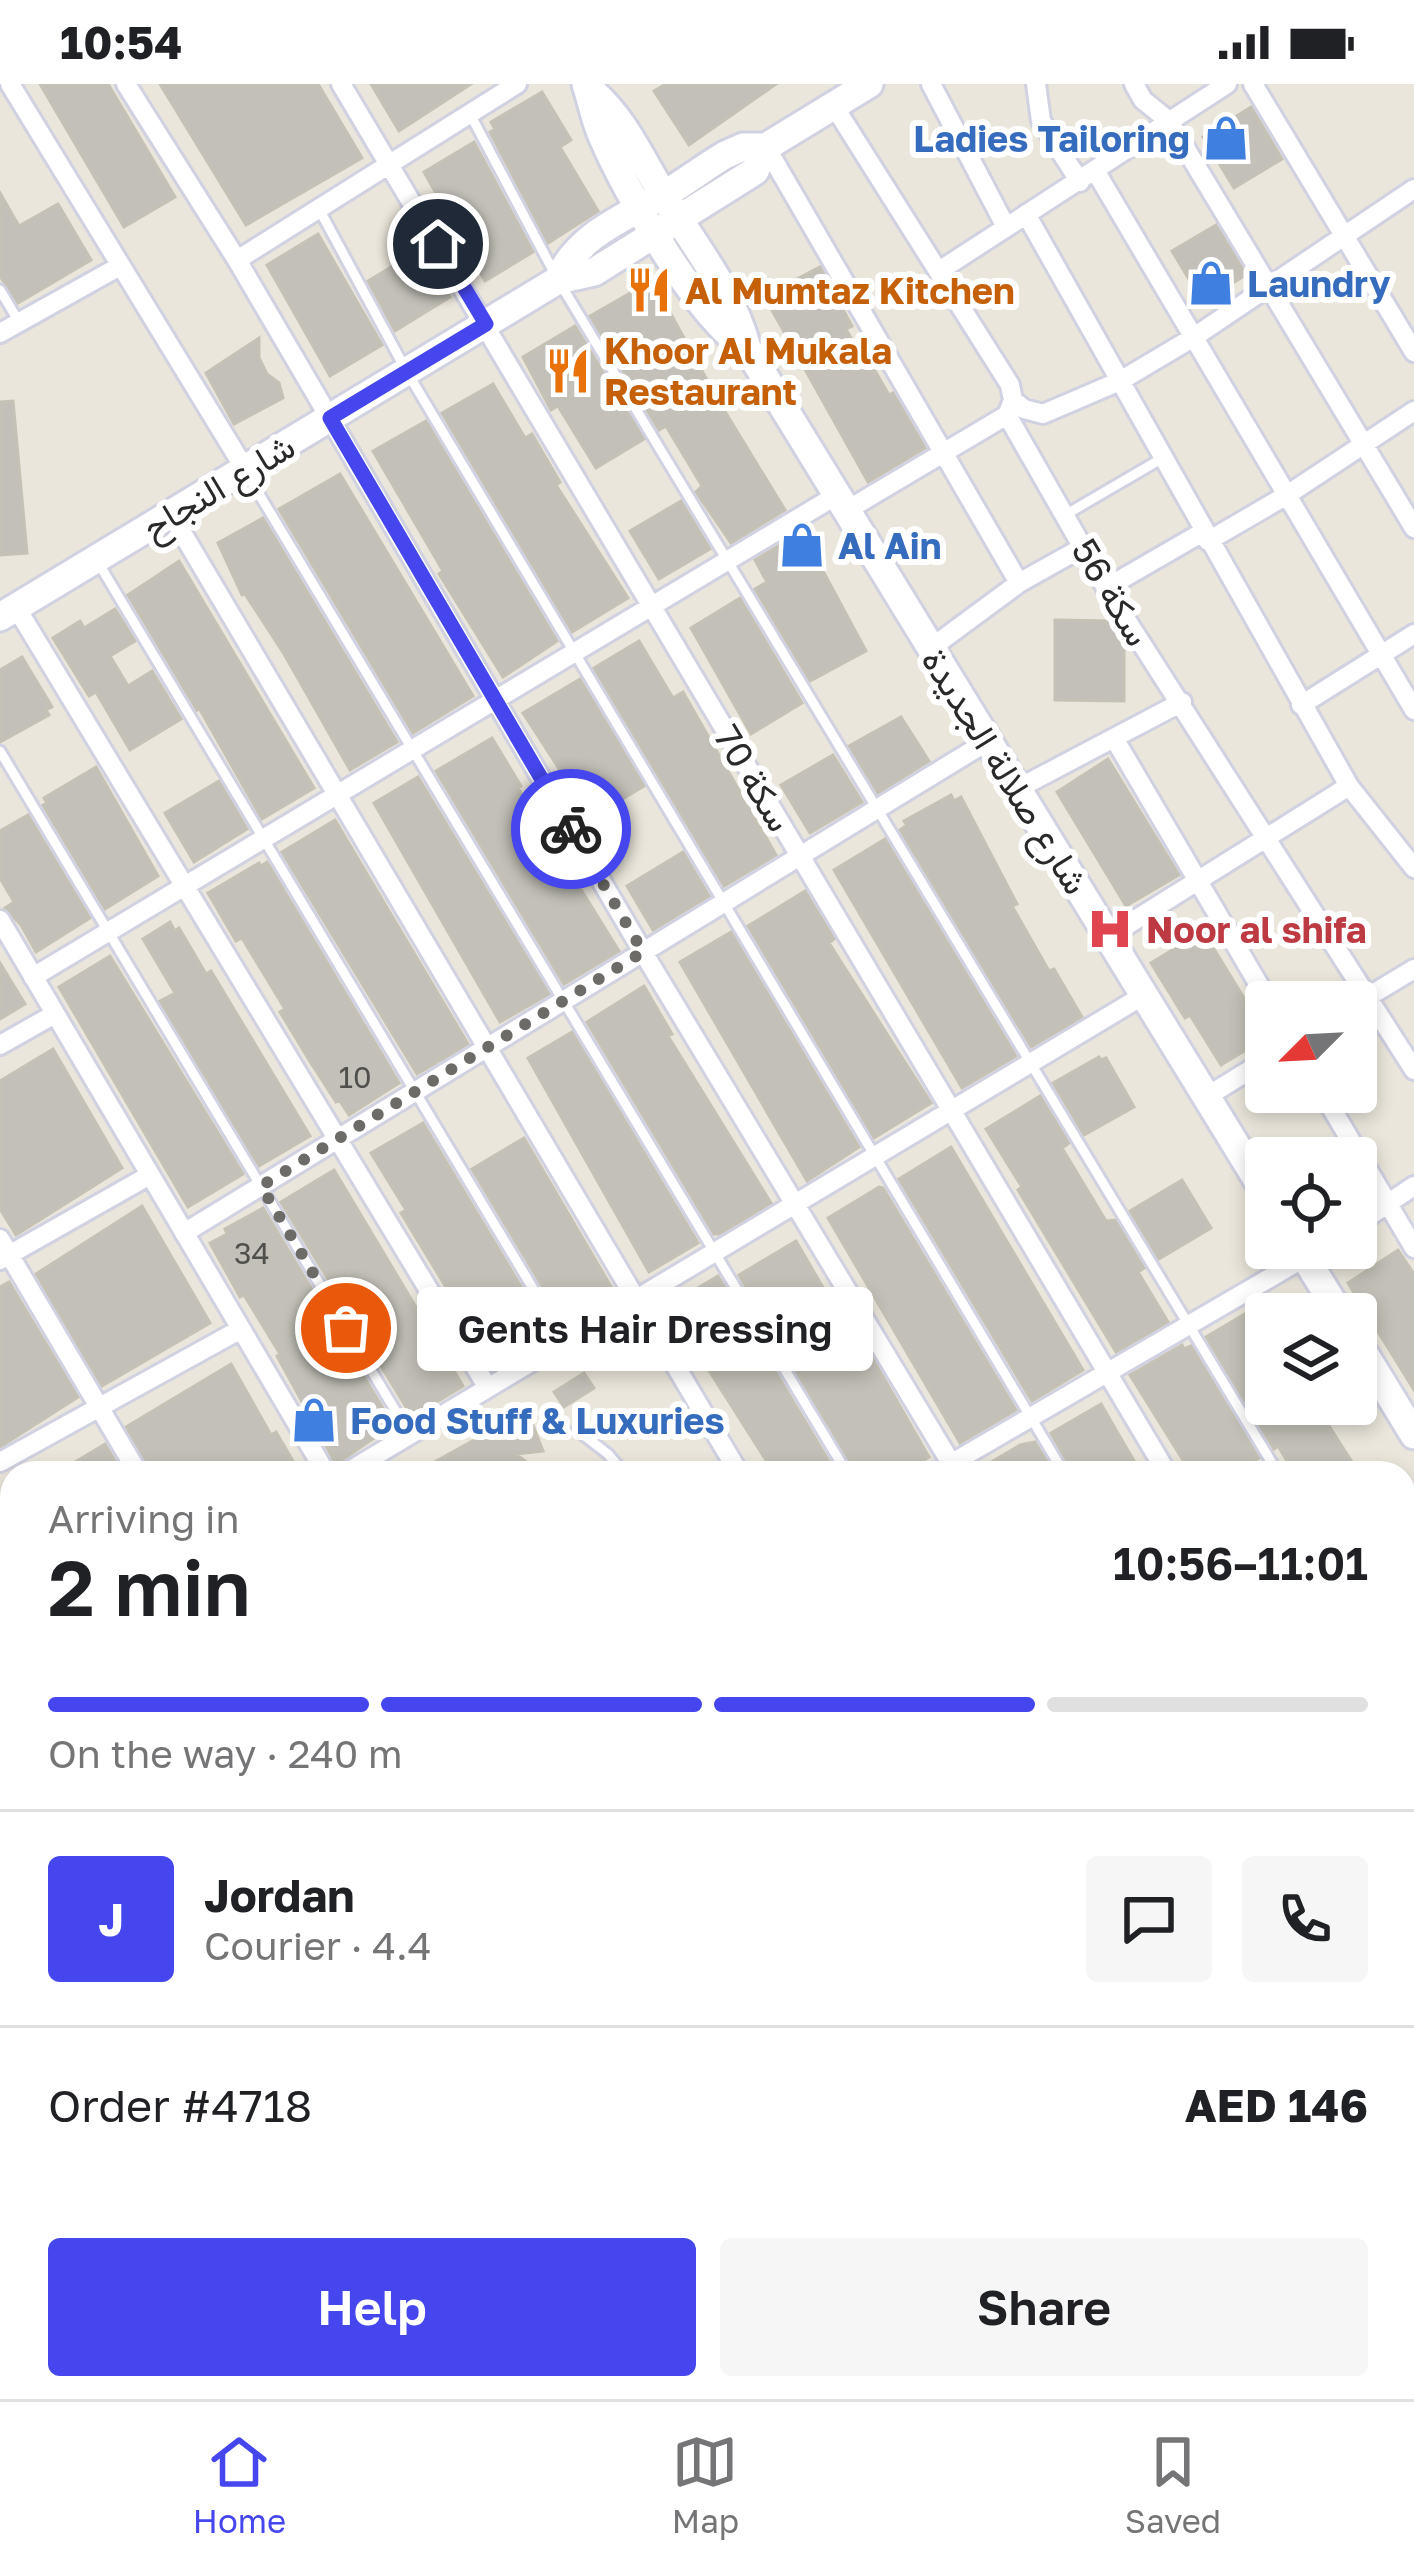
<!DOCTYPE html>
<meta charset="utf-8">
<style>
body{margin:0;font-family:"Golos Text",Vazirmatn,sans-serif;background:#f6f6f6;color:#202124;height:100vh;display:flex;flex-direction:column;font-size:45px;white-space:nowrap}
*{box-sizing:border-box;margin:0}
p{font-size:39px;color:#757577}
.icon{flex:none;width:66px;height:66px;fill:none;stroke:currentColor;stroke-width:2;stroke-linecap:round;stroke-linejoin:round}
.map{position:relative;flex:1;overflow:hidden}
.panel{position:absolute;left:0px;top:1377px;width:1416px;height:939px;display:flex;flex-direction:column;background:#fff;border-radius:36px 36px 0 0;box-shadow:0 6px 18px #0003}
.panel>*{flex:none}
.needle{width:78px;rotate:246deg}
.tools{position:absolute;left:1245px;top:897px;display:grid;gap:24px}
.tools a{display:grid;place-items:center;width:132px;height:132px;border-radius:12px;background:#fff;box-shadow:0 6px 18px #0003;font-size:60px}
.pin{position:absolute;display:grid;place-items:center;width:102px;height:102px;color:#fff;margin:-51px;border:6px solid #fff;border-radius:50%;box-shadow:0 3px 12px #0007}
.courier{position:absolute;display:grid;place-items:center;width:120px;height:120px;margin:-60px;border:9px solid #4546ed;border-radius:50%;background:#fff;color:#222;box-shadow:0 3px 15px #0007}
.bubble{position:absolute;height:84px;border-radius:12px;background:#fff;box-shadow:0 6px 18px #0003;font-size:39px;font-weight:600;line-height:84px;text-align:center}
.headline em{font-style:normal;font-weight:600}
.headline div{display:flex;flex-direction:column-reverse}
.headline{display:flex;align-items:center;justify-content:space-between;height:204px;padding:0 48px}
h1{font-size:78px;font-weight:600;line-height:90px}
.bar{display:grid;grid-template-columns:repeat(4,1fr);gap:18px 12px;align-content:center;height:144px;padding:0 48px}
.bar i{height:15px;border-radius:9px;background:#e0e0e0}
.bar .active{background:#4546ed}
.bar p{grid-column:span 4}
.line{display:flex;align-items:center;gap:30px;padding:0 48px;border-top:3px solid #e0e0e0}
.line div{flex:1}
.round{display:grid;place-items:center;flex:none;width:126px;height:126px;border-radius:12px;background:#f6f6f6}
.action{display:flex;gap:24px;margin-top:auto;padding:24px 48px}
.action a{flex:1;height:138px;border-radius:12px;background:#4546ed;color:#fff;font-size:48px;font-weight:600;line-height:138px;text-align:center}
.action a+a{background:#f6f6f6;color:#202124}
.status{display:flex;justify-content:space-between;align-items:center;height:84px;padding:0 60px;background:#fff;direction:ltr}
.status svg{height:33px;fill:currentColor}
.menu{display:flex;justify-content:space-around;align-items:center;height:168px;border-top:3px solid #e0e0e0;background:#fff;font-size:33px;color:#757577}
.menu a{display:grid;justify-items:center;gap:6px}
.menu .active{color:#4546ed}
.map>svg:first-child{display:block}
.building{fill:#c2c0b8;stroke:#c5c2b5;stroke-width:3}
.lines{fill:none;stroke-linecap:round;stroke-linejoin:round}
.lane-casing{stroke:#d0d1e1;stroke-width:15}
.street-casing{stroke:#d0d1e1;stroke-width:24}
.secondary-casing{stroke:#d0d1e1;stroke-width:33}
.lane{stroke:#fff;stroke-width:9}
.street{stroke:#fff;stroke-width:18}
.secondary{stroke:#fff;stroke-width:27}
.done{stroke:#6d6b67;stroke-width:12;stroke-dasharray:0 21.6}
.route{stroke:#4546ed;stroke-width:15}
.labels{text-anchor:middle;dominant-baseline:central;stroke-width:12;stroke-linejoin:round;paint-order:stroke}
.number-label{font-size:30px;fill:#4f4f4d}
.shop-label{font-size:36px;font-weight:bold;fill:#366cbe;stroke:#fff;text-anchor:start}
.food-label{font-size:36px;font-weight:bold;fill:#c56008;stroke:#fff;text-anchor:start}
.street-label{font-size:36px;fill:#292929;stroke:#fff}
.health-label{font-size:36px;font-weight:bold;fill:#be3a42;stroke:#fff;text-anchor:start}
</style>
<div class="status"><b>10:54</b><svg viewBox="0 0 49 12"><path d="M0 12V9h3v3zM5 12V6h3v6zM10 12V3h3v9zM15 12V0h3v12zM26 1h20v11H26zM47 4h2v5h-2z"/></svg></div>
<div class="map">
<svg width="1414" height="2315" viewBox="0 0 1414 2315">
<rect width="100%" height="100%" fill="#eae6db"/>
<path class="building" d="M40 0H108L175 113 124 143Z
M160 0H318L362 74 246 141Z
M371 0H471L399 47Z
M666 0H776L689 61 654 7Z
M542 8 571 56 560 63 598 127 548 159 490 48 495 45 491 38Z
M1251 23 1282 75 1234 104 1203 53Z
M474 58 533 168 485 197 424 88Z
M0 109 19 142 58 120 91 176 18 219 0 192Z
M1216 141 1246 191 1202 217 1172 167Z
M318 150 382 261 330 292 267 181Z
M421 165 450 213 395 247 368 197Z
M820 183 852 242 846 245 866 281 870 278 889 311 893 309 925 364 868 398 764 212Z
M648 199 656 203 718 316 785 426 731 459 696 408 702 402 666 342 659 346 590 232Z
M575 242 644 355 596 384 558 322 551 326 523 273Z
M259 254V274L267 290 279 299 283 314 234 340 206 289Z
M493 300 525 354 532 350 560 398 556 401 628 514 572 548 442 329Z
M13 317 27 469 0 471V318Z
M426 337 557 557 503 593 439 490 443 487 373 367Z
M340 390 473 612 413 649 279 425Z
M681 417 710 465 659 495 630 447Z
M263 434 397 658 350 686 284 570 245 510 242 511 218 459Z
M802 448 866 567 810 597 755 505 767 498 755 476Z
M179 477 314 704 262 735 199 624 197 626 128 511Z
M740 514 802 619 751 650 691 544Z
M115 525 135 557 110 572 128 602 152 587 181 635 130 666 96 608 89 612 53 554 80 537 84 544Z
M1055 536 1111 537 1124 557V617L1055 616Z
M639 557 673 614 683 608 776 771 724 802 594 584Z
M22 573 52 623 46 626 49 631 0 658V586Z
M580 595 644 702 591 734 523 629Z
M901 633 929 677 878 709 849 662Z
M492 654 521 702 518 704 619 867 564 900 436 687Z
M833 671 862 718 810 749 781 701Z
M1108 675 1179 791 1126 822 1057 708Z
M96 683 158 792 105 825 43 721 47 719 44 714Z
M418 693 549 910 500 938 374 719Z
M219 697 247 745 194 778 165 729Z
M951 711 954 717 961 713 1017 820 1012 822 1049 887 1054 885 1082 933 1031 963 900 746 907 741 904 737Z
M28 731 90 834 36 868 21 841 5 824 14 818 0 794V747Z
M335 736 468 960 417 990 282 768Z
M885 755 1016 972 962 1004 834 786Z
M683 768 709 812 653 846 627 802Z
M267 778 399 999 349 1031 339 1016 336 1018 309 976 280 928 285 925 242 854 236 857 208 809 259 779 261 782Z
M805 807 834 855 829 859 931 1019 874 1054 748 842Z
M170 838 175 847 179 844 206 890 211 887 310 1052 259 1082 160 917 175 909 143 855Z
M1203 847 1266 950V954L1221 981 1190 931 1185 934 1151 879Z
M731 848 859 1063 807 1097 680 878Z
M110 872 243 1090 188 1123 59 903Z
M0 879 25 920 0 935Z
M644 902 672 950 668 952 771 1119 719 1150H714L587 938Z
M572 948 698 1159 649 1188 528 974Z
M53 965 122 1084 16 1151 0 1125V997Z
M1099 973 1101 976 1106 974 1134 1023 1084 1051 1053 999Z
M1040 1012 1069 1059 1062 1064 1106 1137 1115 1136 1144 1184 1138 1188 1168 1238 1116 1268 1018 1106 1022 1103 986 1045Z
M423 1039 550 1251 495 1284 401 1129 406 1126 371 1069Z
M524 1054 616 1211 566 1242 472 1085Z
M951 1063 1083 1286 1032 1317 899 1095Z
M334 1086 463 1302 412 1333 281 1118Z
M1182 1096 1211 1144 1159 1175 1130 1127Z
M879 1103 883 1104 1016 1326 960 1359 828 1134Z
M142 1122 210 1239 102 1302 36 1190Z
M263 1124 393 1341 336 1380 277 1272 280 1270 244 1211 240 1213 210 1159 227 1150 225 1145Z
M796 1157 864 1274 870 1270 929 1373 903 1389H856L739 1191Z
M1398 1166 1414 1190V1306L1348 1199Z
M718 1192 836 1389H774L705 1280 709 1277 674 1218Z
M9 1198 78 1313 0 1363V1203Z
M1258 1222 1266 1237V1320H1315L1359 1389H1294L1278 1362 1274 1365 1206 1253Z
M1182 1261 1184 1265 1191 1262 1259 1374 1234 1389H1191L1130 1291Z
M231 1280 271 1351 276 1348 300 1389H151L126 1343Z
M584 1289 594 1304 564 1323 554 1308Z
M1101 1320 1141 1389H1073L1051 1349Z
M530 1334 543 1367 516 1370 540 1389H415L510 1336 512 1342Z
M1035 1358 1054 1389H973L1020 1361Z
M105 1360 122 1389H57Z"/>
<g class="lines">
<g class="lane-casing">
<path id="lane" d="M470 30 558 196 1278 1389
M319 125 407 288 1064 1389
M0 206 19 238
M247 390 847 1389
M1065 431 1161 375
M99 480 565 1258
M0 667 410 1351
M577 1346 608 1370 624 1389
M1404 1598 1414 1615
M0 1646 12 1667
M1404 1957 1414 1974
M545 2304 552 2315
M765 2304 771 2315"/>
</g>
<g class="street-casing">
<path id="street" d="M10 0 245 385
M126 0 237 176 643 868 957 1389
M341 0 1167 1389
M931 0 1006 143
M1036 0 1041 37 1080 98
M1134 0 1143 16 1169 37 1414 444
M1253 0 1414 268
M834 22 1010 301 1013 316 1007 331 1106 504 1414 986
M766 63 1019 499
M1096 88 1414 626
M1026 130 1349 702 1414 784
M237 176 517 0
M939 187 1227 0
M0 249 120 182
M1013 316 1024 325 1043 330 1120 297 1194 253 1414 105
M849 425 1007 331
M171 430 739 1389
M1208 457 1287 411 1414 327
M1106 504 1203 448
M16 523 488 1304
M931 564 1019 499 1085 462
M1301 621 1414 550
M1114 654 1269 918
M1017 705 1182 618
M0 836 326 1389
M1108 853 1349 702
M33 893 837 411
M1356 920 1414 885
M0 961 55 930
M1322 1008 1414 1164
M1206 1013 1266 976
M1356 1141 1414 1102
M184 1149 988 657
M0 1155 138 1389
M0 1176 150 1091
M0 1378 241 1245
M346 1389 1144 911
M935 1389 1321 1164
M0 1475 12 1496
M0 1596 12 1589
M1404 1647 1414 1641
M1404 1787 1414 1804
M0 1803 12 1796
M1404 1847 1414 1841
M1404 2035 1414 2029
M1404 2154 1414 2172
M0 2176 12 2195
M79 2304 85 2315
M433 2304 440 2315
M650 2304 657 2315
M866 2304 873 2315
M971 2304 977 2315
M1077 2304 1083 2315
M1281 2304 1288 2315
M1363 2304 1370 2315
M607 2315 626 2304
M923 2315 941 2304"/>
</g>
<g class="secondary-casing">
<path id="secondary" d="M586 0C592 18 595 37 603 54 626 108 698 234 747 264
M587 3C626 35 641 76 667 117 696 164 733 209 747 264L1266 1110
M558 196C576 153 621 135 660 113 683 100 703 84 725 71L743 63H766L869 0
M0 533 558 196 594 188 755 87 766 63
M1299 1164 1340 1230
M1356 1256 1414 1351
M1404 1432 1414 1426
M0 1830 12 1852
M1404 2257 1414 2251
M0 2261 12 2254
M265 2304 271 2315
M1305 2315 1324 2304"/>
</g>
<use href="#lane" class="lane"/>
<use href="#street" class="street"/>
<use href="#secondary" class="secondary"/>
</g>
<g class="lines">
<path class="done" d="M346 1244 261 1102 643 868 571 745"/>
<path class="route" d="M438 160 486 240 330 334 571 745"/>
</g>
<defs>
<g id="shop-bare" transform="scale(3.6)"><path d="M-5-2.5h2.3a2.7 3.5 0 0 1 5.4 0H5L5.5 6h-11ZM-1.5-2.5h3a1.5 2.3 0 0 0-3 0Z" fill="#3f7fe0" stroke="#fff" stroke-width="2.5" paint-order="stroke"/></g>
<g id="restaurant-bare" transform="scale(3.6)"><path d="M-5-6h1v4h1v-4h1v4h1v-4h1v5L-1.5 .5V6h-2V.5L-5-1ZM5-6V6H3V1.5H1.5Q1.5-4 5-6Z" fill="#e8710a" stroke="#fff" stroke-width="2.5" paint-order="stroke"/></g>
<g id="hospital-bare" transform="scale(3.6)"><path d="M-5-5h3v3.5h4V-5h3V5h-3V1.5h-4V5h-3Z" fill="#e0444e" stroke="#fff" stroke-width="2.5" paint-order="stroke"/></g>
</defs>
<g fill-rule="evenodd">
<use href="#shop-bare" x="1226" y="54"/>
<use href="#shop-bare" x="1211" y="199"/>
<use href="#restaurant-bare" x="649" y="206"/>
<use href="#restaurant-bare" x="568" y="287"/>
<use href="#shop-bare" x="802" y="461"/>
<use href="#hospital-bare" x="1110" y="845"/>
<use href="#shop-bare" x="314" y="1336"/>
</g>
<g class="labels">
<g class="number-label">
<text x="355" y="993">10</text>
<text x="252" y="1169">34</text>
</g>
<g class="shop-label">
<text x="1190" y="54" text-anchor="end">Ladies Tailoring</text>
<text x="1247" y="199">Laundry</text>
<text x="838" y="461">Al Ain</text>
<text x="350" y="1336">Food Stuff &amp; Luxuries</text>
</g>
<g class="food-label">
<text x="685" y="206">Al Mumtaz Kitchen</text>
<text x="604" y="266">Khoor Al Mukala<tspan x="604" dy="41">Restaurant</tspan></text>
</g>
<g class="street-label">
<text transform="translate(218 402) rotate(-31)">شارع النجاح</text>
<text transform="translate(1112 508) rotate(59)">سكة 56</text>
<text transform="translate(1006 687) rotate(58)">شارع صلالة الجديدة</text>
<text transform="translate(754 694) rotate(59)">سكة 70</text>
</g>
<g class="health-label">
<text x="1146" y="845">Noor al shifa</text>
</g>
</g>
</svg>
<div class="tools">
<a><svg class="needle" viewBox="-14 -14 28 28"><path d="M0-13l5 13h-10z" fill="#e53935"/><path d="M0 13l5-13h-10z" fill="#757577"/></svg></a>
<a><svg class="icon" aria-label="locate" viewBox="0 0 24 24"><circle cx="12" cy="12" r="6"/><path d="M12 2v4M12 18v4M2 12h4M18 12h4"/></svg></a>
<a><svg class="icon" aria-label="layers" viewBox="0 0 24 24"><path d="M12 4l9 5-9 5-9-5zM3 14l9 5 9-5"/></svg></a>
</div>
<div class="pin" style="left:346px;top:1244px;background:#ea580c"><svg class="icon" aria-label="bag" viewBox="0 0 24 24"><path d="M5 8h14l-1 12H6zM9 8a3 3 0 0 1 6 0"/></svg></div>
<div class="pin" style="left:438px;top:160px;background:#1f2937"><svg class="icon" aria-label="home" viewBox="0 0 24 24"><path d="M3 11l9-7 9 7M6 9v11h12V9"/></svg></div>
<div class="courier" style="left:571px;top:745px"><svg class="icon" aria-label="bike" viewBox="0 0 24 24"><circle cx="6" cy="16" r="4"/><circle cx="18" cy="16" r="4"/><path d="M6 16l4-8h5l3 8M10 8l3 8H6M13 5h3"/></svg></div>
<div class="bubble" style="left:417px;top:1203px;width:456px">Gents Hair Dressing</div>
<section class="panel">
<div class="headline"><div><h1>2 min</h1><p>Arriving in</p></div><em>10:56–11:01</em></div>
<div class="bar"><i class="active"></i><i class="active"></i><i class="active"></i><i></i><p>On the way · 240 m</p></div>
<div class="line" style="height:216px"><b class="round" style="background:#4546ed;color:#fff">J</b><div><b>Jordan</b><p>Courier · 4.4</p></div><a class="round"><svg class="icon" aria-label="chat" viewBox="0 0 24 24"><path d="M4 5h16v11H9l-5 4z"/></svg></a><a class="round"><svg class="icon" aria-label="phone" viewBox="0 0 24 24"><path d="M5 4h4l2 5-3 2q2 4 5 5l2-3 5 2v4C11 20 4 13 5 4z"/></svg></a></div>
<div class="line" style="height:156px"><div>Order #4718</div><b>AED 146</b></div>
<div class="action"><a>Help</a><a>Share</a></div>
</section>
</div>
<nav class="menu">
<a class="active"><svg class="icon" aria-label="home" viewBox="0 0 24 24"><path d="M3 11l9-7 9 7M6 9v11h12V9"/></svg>Home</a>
<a><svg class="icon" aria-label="map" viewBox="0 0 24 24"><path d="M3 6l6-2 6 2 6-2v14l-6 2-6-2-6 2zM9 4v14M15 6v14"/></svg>Map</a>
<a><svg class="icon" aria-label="saved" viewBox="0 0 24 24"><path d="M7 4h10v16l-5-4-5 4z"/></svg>Saved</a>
</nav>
